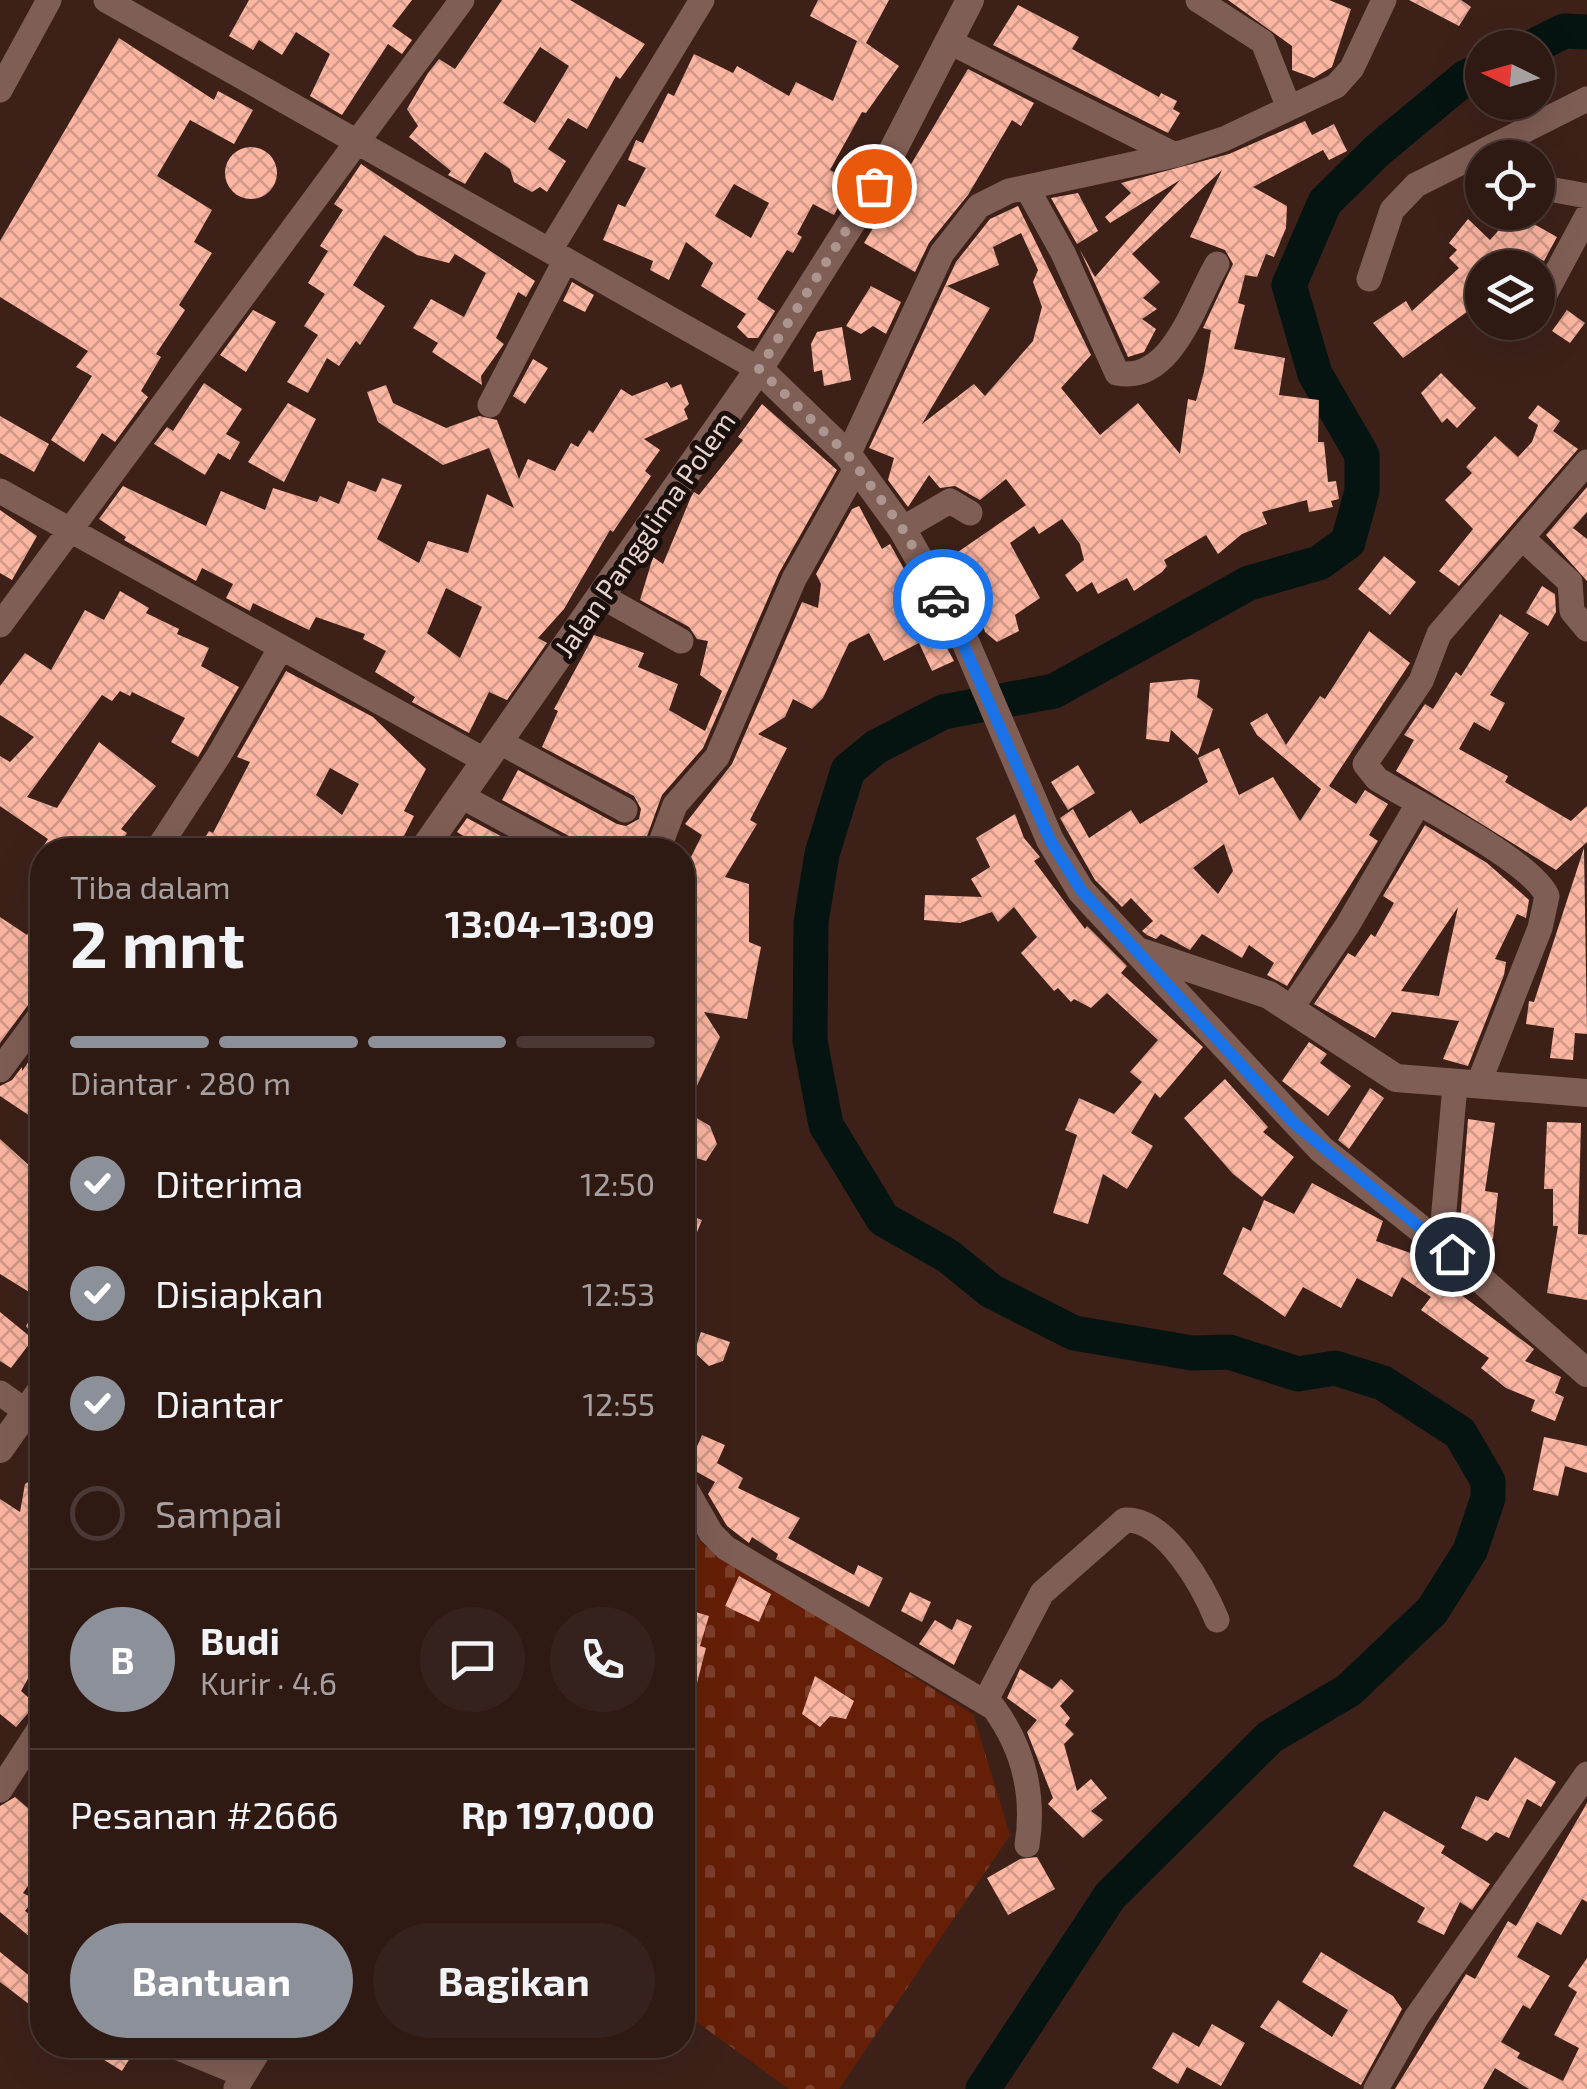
<!DOCTYPE html>
<html lang="id">
<meta charset="utf-8">
<style>
body{margin:0;font-family:"Exo 2",sans-serif;background:#36221c;color:#f1f3f6;height:100vh;display:flex;flex-direction:column;font-size:38px;white-space:nowrap}
*{box-sizing:border-box;margin:0}
p{font-size:32px;color:#a7a0a0}
.icon{flex:none;width:55px;height:55px;fill:none;stroke:currentColor;stroke-width:2;stroke-linecap:round;stroke-linejoin:round}
.map{position:relative;flex:1;overflow:hidden}
.sheet{position:absolute;left:30px;top:838px;width:665px;height:1220px;display:flex;flex-direction:column;background:#2e1913;border-radius:40px;box-shadow:0 10px 40px #0002,0 0 0 2px #493833}
.sheet>*{flex:none}
.needle{width:65px;rotate:275deg}
.controls{position:absolute;left:1465px;top:30px;display:grid;gap:20px}
.controls a{display:grid;place-items:center;width:90px;height:90px;border-radius:50%;background:#2e1913;box-shadow:0 10px 40px #0002,0 0 0 2px #493833;font-size:50px}
.pin{position:absolute;display:grid;place-items:center;width:85px;height:85px;color:#fff;margin:-42px;border:5px solid #fff;border-radius:50%;box-shadow:0 2px 10px #0007}
.courier{position:absolute;display:grid;place-items:center;width:100px;height:100px;margin:-50px;border:8px solid #1a73e8;border-radius:50%;background:#fff;color:#222;box-shadow:0 2px 12px #0007}
.summary em{font-style:normal;font-weight:700}
.summary div{display:flex;flex-direction:column-reverse}
.summary{display:flex;align-items:center;justify-content:space-between;height:170px;padding:0 40px}
h1{font-size:65px;font-weight:700;line-height:75px}
.bar{display:grid;grid-template-columns:repeat(4,1fr);gap:15px 10px;align-content:center;height:120px;padding:0 40px}
.bar i{height:12px;border-radius:8px;background:#493833}
.bar .current{background:#8c9099}
.bar p{grid-column:span 4}
.line{display:flex;align-items:center;gap:25px;padding:0 40px;border-top:2px solid #493833}
.line div{flex:1}
.round{display:grid;place-items:center;flex:none;width:105px;height:105px;border-radius:52px;background:#36221c}
ol{padding:0 40px;list-style:none}
li{display:flex;align-items:center;gap:30px;height:110px}
li p{margin-inline-start:auto}
li .icon{padding:10px;border-radius:50%;background:#8c9099;color:#fff;stroke-width:4}
li:last-child{color:#a7a0a0}
li i{width:55px;height:55px;border:5px solid #493833;border-radius:50%}
.action{display:flex;gap:20px;margin-top:auto;padding:20px 40px}
.action a{flex:1;height:115px;border-radius:60px;background:#8c9099;color:#fff;font-size:40px;font-weight:700;line-height:115px;text-align:center}
.action a+a{background:#36221c;color:#f1f3f6}
.map>svg:first-child{display:block}
.cemetery{fill:url(#cemetery-stones)}
.lines{fill:none;stroke-linecap:round;stroke-linejoin:round}
.river{stroke:#061411;stroke-width:35}
.building{fill:url(#building-cross-hatch);fill-rule:evenodd}
.minor{stroke:#7f5e55;stroke-width:25}
.tertiary{stroke:#7f5e55;stroke-width:28}
.done{stroke:#ac958f;stroke-width:10;stroke-dasharray:0 18}
.route{stroke:#1a73e8;stroke-width:12}
.labels{text-anchor:middle;dominant-baseline:central;stroke-width:10;stroke-linejoin:round;paint-order:stroke}
.street-label{font-size:28px;fill:#e7d4ce;stroke:#1b0f0b}
</style>
<div class="map">
<svg width="1587" height="2089" viewBox="0 0 1587 2089">
<defs>
<pattern id="cemetery-stones" width="16" height="16" patternUnits="userSpaceOnUse" patternTransform="scale(2.5)"><rect width="16" height="16" fill="#661f07"/><path d="M2 7V4a2 2 0 0 1 4 0v3zM10 15v-3a2 2 0 0 1 4 0v3z" fill="#7c3f2a"/></pattern>
<pattern id="building-cross-hatch" width="8" height="8" patternUnits="userSpaceOnUse" patternTransform="scale(2.5)"><rect width="8" height="8" fill="#fdb6a1"/><path d="M0 0l8 8M0 8l8-8" fill="none" stroke="#cf9888"/></pattern>
</defs>
<rect width="100%" height="100%" fill="#3d2119"/>
<path class="cemetery" d="M682 1515 702 1544 973 1714 1010 1835 839 2089H789L683 2012Z"/>
<g class="lines">
<path class="river" d="M1530 48 1564 31 1587 32
M983 2089 1110 1896 1270 1737 1349 1690 1432 1611 1470 1551 1488 1498V1481L1460 1433 1383 1383 1335 1368 1298 1374 1229 1352 1192 1353 1074 1333 991 1291 948 1256 883 1219 826 1125 810 1041 811 922 822 854 848 770 876 747 943 712 1054 691 1249 583 1319 563 1348 542 1362 491V455L1315 374 1289 285 1325 202 1378 150 1466 77 1482 70"/>
</g>
<path class="building" d="M249 0H412L392 26 412 40 402 54 388 44 342 115 310 96 330 54 296 32 282 55 259 40 253 50 229 36Z
M502 0H570L645 44 620 79 616 76 587 129 568 118 548 149 566 161 547 192 540 187 532 192 514 182 510 169 485 152 465 184 448 175 451 171 409 137 418 126 407 109 428 73 439 59 455 69ZM540 47 569 66 535 123 503 103Z
M818 0H889L866 43 899 66 866 113 862 112 830 170 852 182 834 215 813 204 797 234 802 237 793 253 787 250 757 299 775 311 758 338H748L737 327 746 314 701 286 713 263 686 242 669 280 650 270 653 261 603 240 618 204 625 207 646 168 628 160 636 140 643 143 668 93 674 96 694 54 733 73 737 66 789 96 796 82 833 101 857 41 810 16ZM734 184 769 203 751 238 715 216Z
M1228 0H1329L1351 9 1332 67 1314 78 1292 70V46Z
M1409 0H1461L1471 7 1459 26Z
M1018 5 1079 37 1072 49 1159 97 1161 93 1177 101 1173 109 1180 113 1168 133 993 45Z
M119 38 214 100 218 91 253 110 234 144 190 120 157 176 212 210 194 242 212 253 179 305 185 310 156 354 161 357 141 391 148 397 115 442 102 433 84 462 51 440 92 376 76 367 88 351 0 297V241Z
M968 69 1034 103 1021 126 1012 120 968 195 929 243 915 272 864 243Z
M1305 121 1312 135 1334 124 1347 151 1329 160 1323 150 1253 187 1287 206 1286 228 1274 257 1266 254 1257 277 1245 275 1238 303 1245 305 1234 349 1285 358 1279 395 1319 400 1318 442H1324L1328 482 1336 481 1339 499 1331 501 1333 507 1309 512 1307 500 1262 512 1267 524 1242 534 1218 554 1206 535 1164 560 1167 566 1162 572 1134 591 1127 578 1098 594 1092 582 1077 592 1065 575 1084 560 1080 544 1062 519 1039 534 1034 526 1010 543 1040 598 1015 615 1019 631 997 642 985 632 972 587 959 594 942 563 1026 505 1006 479 980 500 955 486 940 488 929 475 908 507 888 480 894 458 869 448 956 262 990 219 1018 206 1091 355 1061 388 1100 435 1138 403 1180 454 1188 399 1196 401 1204 372 1211 330 1203 328 1233 264 1225 250 1190 237 1222 170 1132 254 1160 282 1143 298 1157 309 1142 319 1156 329 1144 352 1128 357 1080 250 1095 277 1180 180 1110 223 1105 217 1131 193 1121 183 1229 154ZM1021 233 1038 270 1033 282 1042 307 1033 341 985 396 974 384 922 424 990 308 947 286 999 265 993 247Z
M225 173a26 26 0 1 1 52 0a26 26 0 1 1-52 0Z
M361 164 535 281 526 297 518 292 496 338 504 344 481 376 482 385 432 352 438 343 413 328 431 299 464 317 486 273 455 254 449 263 417 255 384 235 353 285 385 306 360 345 356 341 339 366 327 358 308 393 287 382 318 335 304 326 325 294 308 283 328 251 320 246 343 210 334 204Z
M1078 193 1098 231 1077 244 1051 198Z
M1513 214 1530 228 1532 223 1557 237 1544 261 1538 258 1535 263 1521 254 1513 263 1521 268H1482V301L1403 358 1373 323 1406 301 1412 311 1459 268 1449 258 1457 250 1449 243 1468 219 1490 240Z
M572 282 594 295 585 312 563 301Z
M871 286 901 302 886 334 873 326 861 334 846 326Z
M253 310 276 322 246 372 220 355Z
M1567 310 1585 323 1570 343 1552 331Z
M842 327 851 380 824 386 822 370 814 372 811 344 817 332Z
M533 359 548 368 525 404 513 396Z
M1441 373 1476 408 1457 428 1447 418 1442 423 1421 393Z
M667 382 671 388 681 384 689 404 684 409 688 419 644 439 660 450 645 471 651 476 613 532 610 530 564 609 538 638 547 643 507 700 489 692 469 733 412 702 415 697 375 672 386 651 363 639 365 634 316 617 309 630 253 603 250 611 226 598 233 584 202 568 196 581 124 540 126 537 99 519 123 486 206 526 221 491 265 510 273 488 317 502 320 496 339 504 348 481 376 492 382 478 402 485 377 539 419 563 428 541 468 553 487 494 514 508 489 448 443 465 378 422 367 392 386 385 393 403 446 428 479 416 497 420 519 479 528 459 555 471 571 443 578 447 589 430 593 433 621 389 632 396ZM446 588 482 607 460 658 427 633Z
M204 383 242 409 226 434 240 442 230 460 218 453 205 475 154 444 167 427 173 431Z
M288 403 316 419 284 482 248 462Z
M762 404 837 470 779 573 703 748 662 795 642 850H577L569 836 502 800 518 770 617 824 626 826 639 819 641 809 634 796 542 747 558 711 554 709 594 635 644 653 638 667 678 684 669 710 705 731 722 691 700 675 708 641 697 639 689 627 640 600 653 557 663 564 691 497 694 492 699 495 743 440 738 437Z
M1538 405 1560 421 1553 431 1578 449 1459 586 1439 571 1473 529 1445 500 1472 473 1466 467 1495 436 1518 457 1532 442 1538 425 1528 418Z
M0 416 49 444 34 472 0 453Z
M1587 487V512L1573 528 1587 539V581L1546 535Z
M859 506 882 549 890 544 904 569 900 573 905 570 954 661 932 671 919 643 884 661 869 633 849 643 823 698 812 709 793 699 785 717 758 734 787 748 750 820 757 824 725 877 749 884V942L761 947 747 1019 704 1012 720 1037 685 1111 710 1126 717 1144 706 1161 682 1154V861L688 863 702 835 685 824 732 764 802 602 818 608 821 584 816 574 852 509Z
M0 510 37 536 12 580 0 573Z
M1384 556 1416 582 1390 615 1358 589Z
M1542 586 1555 594 1556 612 1548 626 1526 613Z
M120 591 149 608 146 613 179 629 177 634 209 648 201 666 239 687 198 757 171 742 185 718 132 692 130 696 120 691 112 701 102 695 27 797 57 808 99 742 156 786 121 829 127 833 116 850H41L48 839 0 806V756L10 762 34 737 0 715V686L25 653 51 670 85 610 104 620Z
M1500 614 1529 633 1490 695 1505 703 1490 731 1474 722 1459 749 1508 776 1505 782 1571 821 1587 806V842L1556 870 1396 771 1414 740 1404 735 1425 704 1433 709 1456 672 1461 676Z
M1369 631 1410 663 1329 786 1356 804 1365 790 1388 804 1369 835 1378 841 1287 986 1267 975 1274 963 1249 945 1242 958 1202 934 1190 950 1161 934 1156 939 1147 935 1142 931 1153 921 1131 898 1122 907 1095 880 1060 818 1073 809 1089 838 1131 810 1140 824 1208 782 1198 758 1219 748 1239 795 1273 777 1300 821 1321 789 1257 735 1250 723 1267 713 1286 745 1320 696 1325 699ZM1224 844 1233 871 1218 894 1193 868Z
M286 671 373 717 426 769 404 811 414 816 397 850H253L232 838 229 842 245 850H197L209 831 213 833 250 762 237 757ZM330 768 359 784 342 815 316 795Z
M1191 679 1200 680 1197 697 1213 709 1198 755 1171 730 1169 742 1146 739 1150 683Z
M1078 765 1095 793 1068 810 1051 782Z
M1015 814 1024 838 1040 857 1034 861 1085 929 1087 926 1127 966 1121 973 1203 1047 1160 1098 1155 1093 1131 1133 1153 1146 1127 1189 1103 1174 1088 1224 1053 1213 1077 1135 1065 1130 1079 1098 1114 1114 1142 1082 1130 1072 1158 1040 1107 993 1091 1008 1074 999 1071 1002 1058 988 1054 991 1021 953 1037 937 1014 907 998 922 992 912 960 923 924 920 925 895 982 897 971 879 990 867 976 838Z
M467 818 527 850H487L457 832Z
M1425 825 1487 863 1529 900 1526 918 1517 914 1495 959 1506 962 1504 975 1468 1066 1443 1059 1459 1021 1392 1012 1375 1038 1314 1004 1348 953 1355 957 1371 934 1375 937 1394 903 1383 896ZM1458 907 1439 996 1401 991Z
M1584 848 1587 1034 1575 1033 1573 1060 1550 1058 1554 1028 1526 1024 1529 1001 1534 1002Z
M42 911 31 1001 0 1043V917L27 935Z
M1309 1042 1327 1054 1320 1063 1351 1086 1328 1116 1282 1081Z
M42 1043V1124L0 1096V1086L12 1080 22 1067V1071Z
M1225 1079 1268 1127 1263 1132 1294 1157 1262 1197 1233 1174 1184 1118Z
M1370 1088 1384 1098 1349 1149 1338 1140Z
M1468 1119 1495 1123 1485 1191 1498 1193 1493 1239 1459 1236Z
M1547 1122 1581 1123 1578 1234 1587 1235V1300L1547 1293 1558 1226H1553V1189H1544Z
M0 1139 42 1177V1350L26 1326 42 1300 0 1274Z
M1312 1183 1383 1221 1376 1241 1419 1256 1422 1252 1443 1269 1437 1277 1534 1349 1525 1361 1561 1377 1555 1393 1564 1397 1555 1421 1531 1411 1535 1400 1506 1388 1481 1368 1489 1358 1421 1310 1431 1297 1402 1277 1392 1297 1357 1278 1341 1308 1303 1287 1285 1317 1223 1274 1243 1227 1251 1231 1264 1200 1294 1214Z
M682 1212 702 1220 683 1266H682Z
M0 1312 33 1339 11 1368 0 1361Z
M701 1332 730 1342 723 1361 709 1366 694 1352Z
M702 1435 725 1445 717 1463 743 1478 738 1488 800 1518 788 1538 854 1575 858 1565 883 1578 869 1607 780 1561 776 1559 778 1554 752 1537 749 1543 727 1526 708 1494 715 1482 688 1467Z
M1544 1437 1587 1446V1473L1565 1466 1558 1496 1533 1490Z
M42 1474V1654L21 1691 36 1704 16 1727 0 1714V1499L20 1512 25 1484Z
M739 1576 771 1594 759 1622 725 1606Z
M910 1592 931 1602 922 1622 901 1611Z
M682 1608 709 1616 700 1646 706 1648 696 1687 682 1685Z
M957 1619 972 1626 954 1665 919 1644 935 1620 952 1630Z
M1020 1669 1052 1689 1061 1679 1074 1691 1060 1706 1070 1718 1065 1725 1074 1734 1064 1744 1077 1791 1091 1779 1107 1798 1091 1811 1103 1820 1083 1838 1048 1804 1053 1798 1027 1732 1037 1720 1007 1698Z
M815 1676 854 1701 846 1719 830 1716 820 1727 802 1714Z
M1515 1757 1556 1782 1541 1807 1527 1799 1509 1838 1496 1832 1487 1841 1461 1828 1476 1796 1488 1801Z
M15 1797 42 1820V1866L23 1893 34 1899 25 1911 42 1923V1947L0 1912V1806Z
M1587 1803V1902L1582 1899 1561 1935 1537 1922 1517 1957 1550 1976 1530 2009 1523 2005 1501 2042 1520 2053 1517 2058 1563 2081 1579 2048 1554 2035 1577 1992 1568 1986 1587 1958V2089H1529L1495 2068 1483 2089H1395L1466 1974 1475 1979 1508 1921 1516 1926Z
M1384 1811 1445 1846 1441 1853 1490 1884 1472 1910 1460 1902 1444 1935 1417 1922 1425 1908 1353 1866Z
M1037 1857 1055 1889 1008 1915 987 1878 1020 1859Z
M0 1952 42 1986V2014L0 1982Z
M1321 1952 1393 1996 1402 2009 1361 2085 1260 2027 1278 2000 1332 2037 1348 2010 1302 1982Z
M1212 2024 1245 2043 1221 2086 1187 2067 1178 2084 1152 2068 1173 2032 1199 2047Z
M80 2045H138L122 2071Z"/>
<g class="lines">
<path class="minor" d="M106 0 759 369
M1198 0 1263 42 1289 108
M948 41 1175 155
M0 90 49 0
M1538 187 1587 196
M1027 188 1063 253 1117 373C1172 384 1194 303 1217 264
M550 250 702 0
M1369 279 1392 210 1416 185 1587 99
M1538 307 1587 216
M490 405 565 261
M848 455 942 253 979 206 1009 191 1175 155 1224 139 1336 86 1352 68 1384 0
M0 491 484 760
M902 529 950 501 970 513
M1522 538 1570 582 1572 611 1587 629
M601 596 681 641
M0 625 462 0
M498 741 625 810
M461 796 561 850
M157 850 219 755 280 649
M658 850 675 805 717 757 794 579 857 467
M1292 1007 1347 926 1418 804
M0 1070 42 1013
M1478 1085 1540 928 1547 896C1532 861 1414 802 1377 779L1365 764 1421 681 1439 634 1587 462
M1441 1245 1455 1085
M0 1393 27 1412
M682 1482 711 1533 726 1548 994 1708C1023 1748 1035 1795 1027 1845
M986 1700 1042 1593 1125 1520C1166 1518 1204 1588 1217 1620
M0 1790 42 1725
M171 2045 244 2075
M236 2088 262 2045
M1376 2089 1416 2018 1587 1774"/>
<path class="tertiary" d="M759 369 848 455 902 529 962 634 1050 840 1081 891 1321 1149 1452 1254 1587 1373
M423 850 759 369 874 187 970 0
M1141 952 1269 995 1396 1078 1587 1093
M0 1449 42 1389"/>
</g>
<g class="lines">
<path class="done" d="M874 186 759 369 848 455 902 528 943 599"/>
<path class="route" d="M943 599 1050 840 1081 890 1294 1123 1452 1254"/>
</g>
<g class="labels">
<g class="street-label">
<text transform="translate(644 534) rotate(-55)">Jalan Pangglima Polem</text>
</g>
</g>
</svg>
<div class="controls">
<a><svg class="needle" viewBox="-14 -14 28 28"><path d="M0-13l5 13h-10z" fill="#e53935"/><path d="M0 13l5-13h-10z" fill="#a7a0a0"/></svg></a>
<a><svg class="icon" aria-label="locate" viewBox="0 0 24 24"><circle cx="12" cy="12" r="6"/><path d="M12 2v4M12 18v4M2 12h4M18 12h4"/></svg></a>
<a><svg class="icon" aria-label="layers" viewBox="0 0 24 24"><path d="M12 4l9 5-9 5-9-5zM3 14l9 5 9-5"/></svg></a>
</div>
<div class="pin" style="left:874px;top:186px;background:#ea580c"><svg class="icon" aria-label="bag" viewBox="0 0 24 24"><path d="M5 8h14l-1 12H6zM9 8a3 3 0 0 1 6 0"/></svg></div>
<div class="pin" style="left:1452px;top:1254px;background:#1f2937"><svg class="icon" aria-label="home" viewBox="0 0 24 24"><path d="M3 11l9-7 9 7M6 9v11h12V9"/></svg></div>
<div class="courier" style="left:943px;top:599px"><svg class="icon" aria-label="car" viewBox="0 0 24 24"><path d="M5 17H2v-5l4-1 3-4h7l3 4 3 1v5h-3M9 17h6M6 11h13"/><circle cx="7" cy="17" r="2"/><circle cx="17" cy="17" r="2"/></svg></div>
<section class="sheet">
<div class="summary"><div><h1>2 mnt</h1><p>Tiba dalam</p></div><em>13:04–13:09</em></div>
<div class="bar"><i class="current"></i><i class="current"></i><i class="current"></i><i></i><p>Diantar · 280 m</p></div>
<ol>
<li><svg class="icon" aria-label="check" viewBox="0 0 24 24"><path d="M5 12l5 5 9-10"/></svg>Diterima<p>12:50</p></li>
<li><svg class="icon" aria-label="check" viewBox="0 0 24 24"><path d="M5 12l5 5 9-10"/></svg>Disiapkan<p>12:53</p></li>
<li><svg class="icon" aria-label="check" viewBox="0 0 24 24"><path d="M5 12l5 5 9-10"/></svg>Diantar<p>12:55</p></li>
<li><i></i>Sampai</li>
</ol>
<div class="line" style="height:180px"><b class="round" style="background:#8c9099;color:#fff">B</b><div><b>Budi</b><p>Kurir · 4.6</p></div><a class="round"><svg class="icon" aria-label="chat" viewBox="0 0 24 24"><path d="M4 5h16v11H9l-5 4z"/></svg></a><a class="round"><svg class="icon" aria-label="phone" viewBox="0 0 24 24"><path d="M5 4h4l2 5-3 2q2 4 5 5l2-3 5 2v4C11 20 4 13 5 4z"/></svg></a></div>
<div class="line" style="height:130px"><div>Pesanan #2666</div><b>Rp 197,000</b></div>
<div class="action"><a>Bantuan</a><a>Bagikan</a></div>
</section>
</div>
